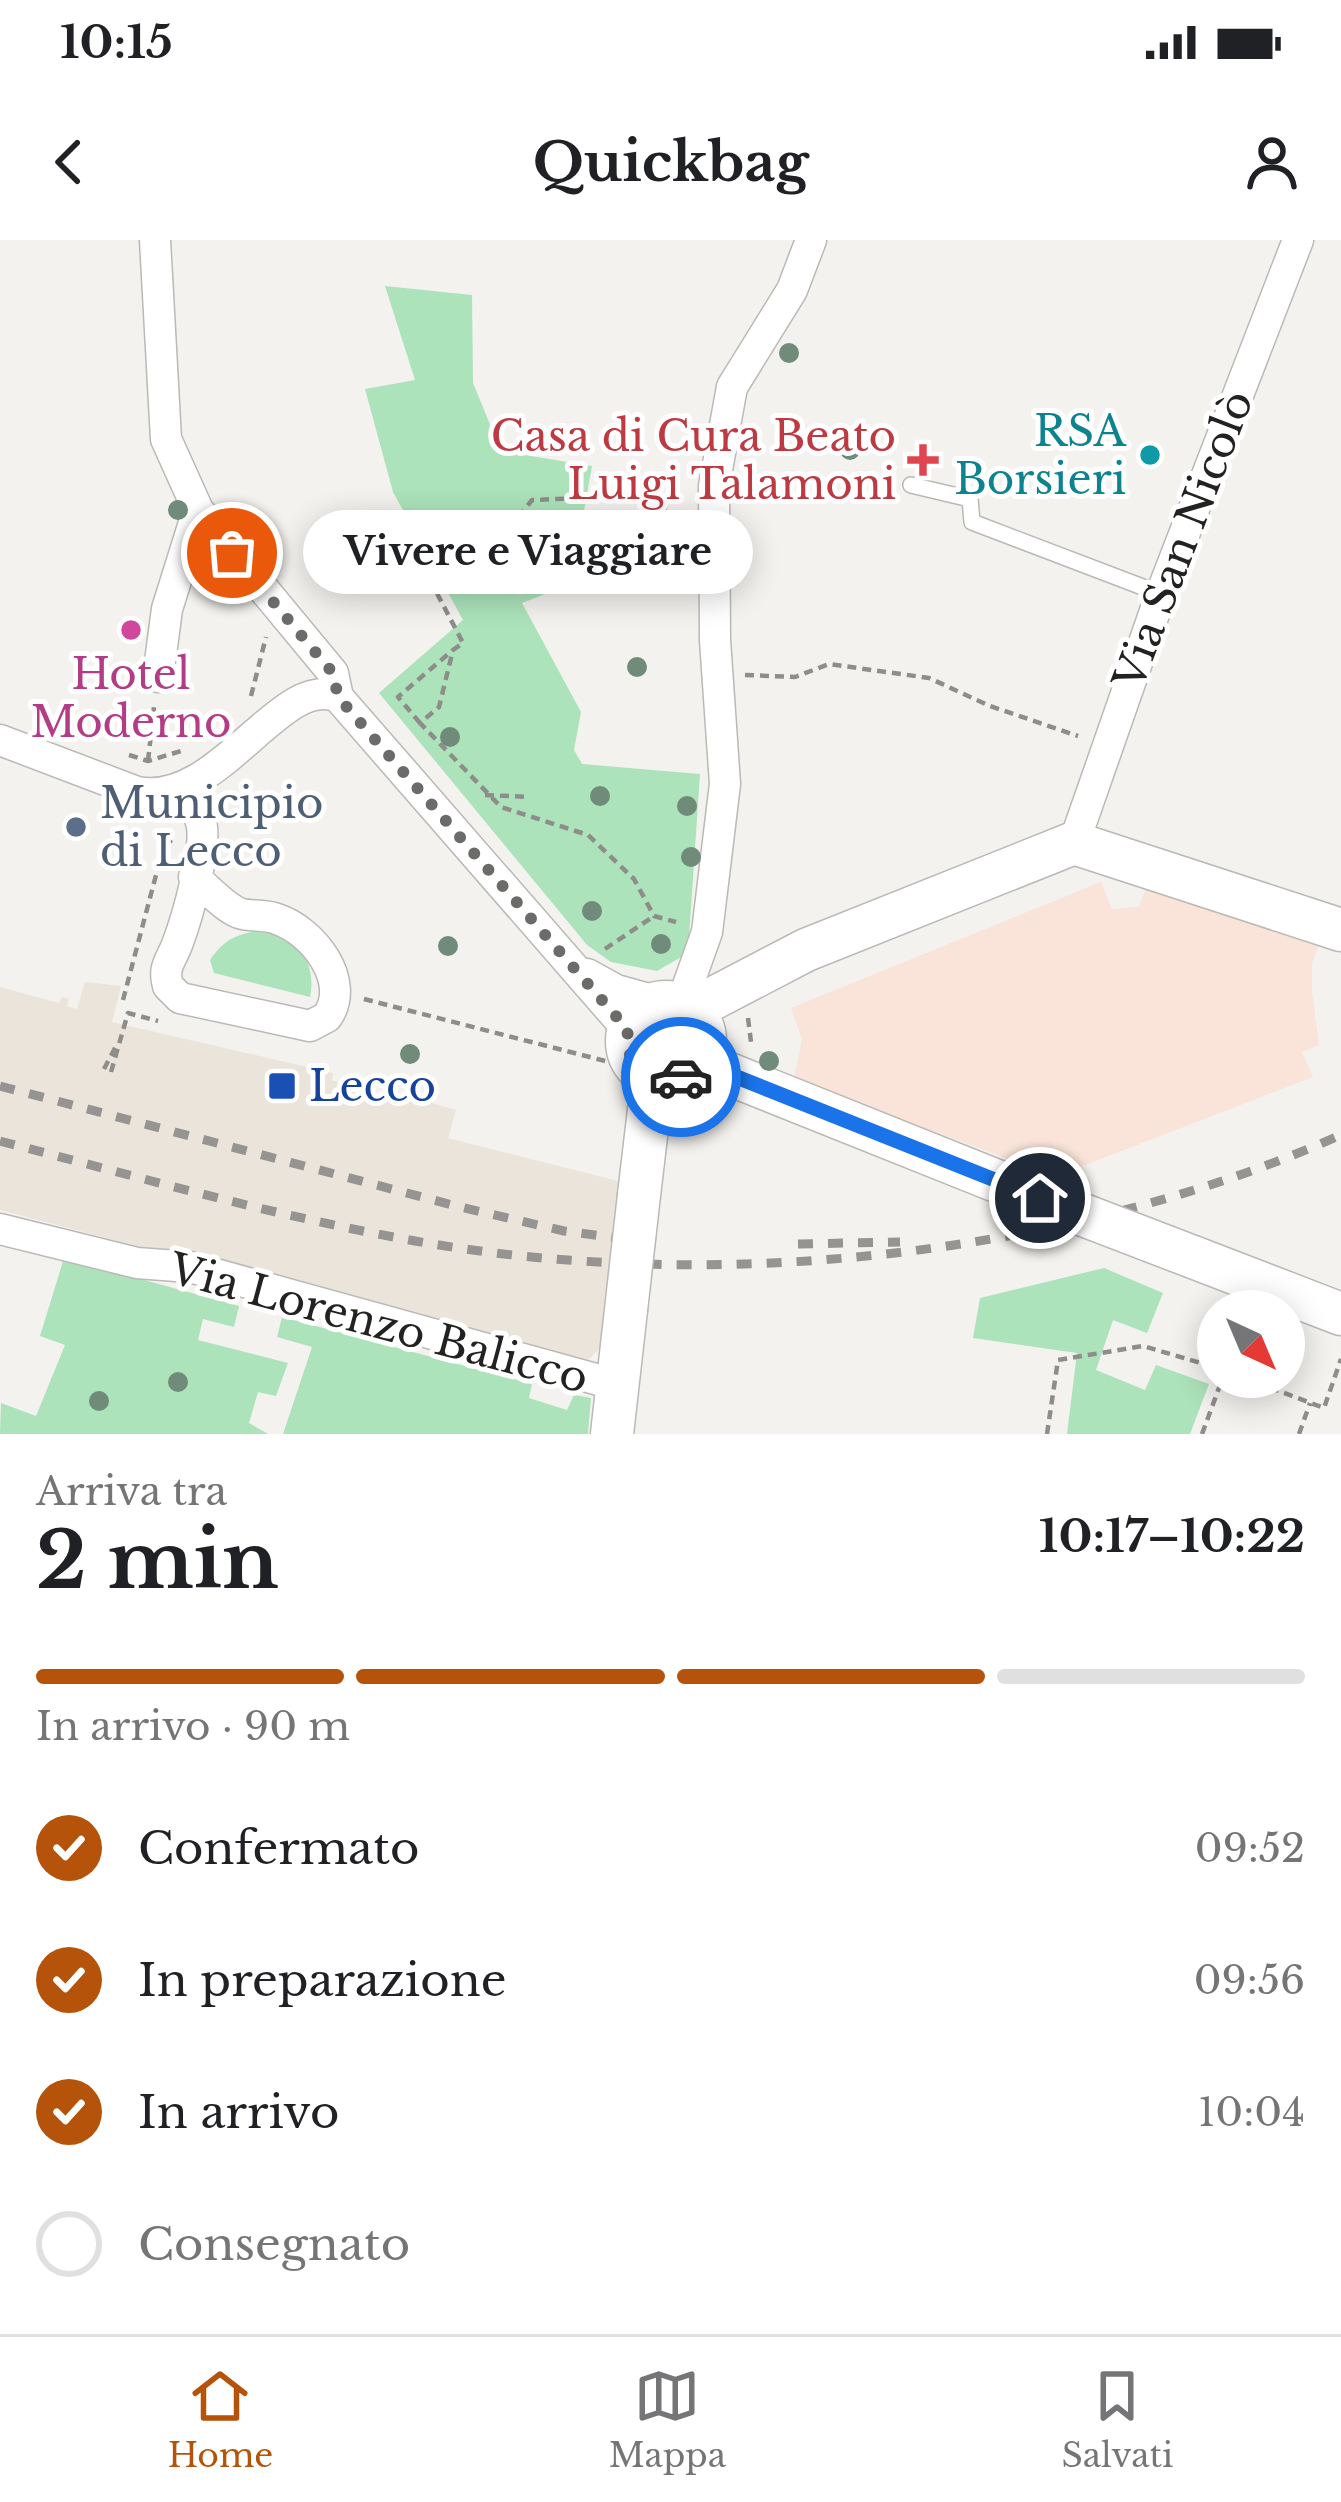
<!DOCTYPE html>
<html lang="it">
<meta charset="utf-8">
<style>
body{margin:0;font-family:"Libre Baskerville",serif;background:#f6f6f6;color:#202124;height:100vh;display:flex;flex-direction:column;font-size:45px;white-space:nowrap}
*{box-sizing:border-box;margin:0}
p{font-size:39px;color:#757577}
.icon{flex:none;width:66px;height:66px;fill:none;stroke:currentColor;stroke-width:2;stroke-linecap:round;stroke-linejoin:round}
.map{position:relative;height:1194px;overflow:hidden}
.details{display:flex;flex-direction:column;background:#fff;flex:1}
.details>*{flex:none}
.needle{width:78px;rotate:136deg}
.controls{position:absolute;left:1197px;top:1050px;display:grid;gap:24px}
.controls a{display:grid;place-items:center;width:108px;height:108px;border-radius:50%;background:#fff;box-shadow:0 6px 30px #0003;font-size:60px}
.pin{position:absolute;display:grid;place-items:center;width:102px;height:102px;color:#fff;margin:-51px;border:6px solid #fff;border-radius:50%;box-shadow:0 3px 12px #0007}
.courier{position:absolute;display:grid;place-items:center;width:120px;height:120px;margin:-60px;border:9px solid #1a73e8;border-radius:50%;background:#fff;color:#222;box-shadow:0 3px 15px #0007}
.bubble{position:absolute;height:84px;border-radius:42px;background:#fff;box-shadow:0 6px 30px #0003;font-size:39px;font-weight:700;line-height:84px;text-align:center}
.summary em{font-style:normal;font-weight:700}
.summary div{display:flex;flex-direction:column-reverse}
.summary{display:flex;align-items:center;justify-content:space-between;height:204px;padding:0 36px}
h1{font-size:78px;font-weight:700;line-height:90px}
.bar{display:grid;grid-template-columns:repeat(4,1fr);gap:18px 12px;align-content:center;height:144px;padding:0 36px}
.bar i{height:15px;border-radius:9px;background:#e0e0e0}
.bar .active{background:#b45309}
.bar p{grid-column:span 4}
ol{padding:0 36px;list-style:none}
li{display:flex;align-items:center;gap:36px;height:132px}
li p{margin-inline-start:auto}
li .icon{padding:12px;border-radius:50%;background:#b45309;color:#fff;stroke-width:4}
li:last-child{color:#757577}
li i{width:66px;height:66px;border:6px solid #e0e0e0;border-radius:50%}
.status{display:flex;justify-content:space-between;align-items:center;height:84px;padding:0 60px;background:#fff;direction:ltr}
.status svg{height:33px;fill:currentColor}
header{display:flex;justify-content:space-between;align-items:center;height:156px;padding:0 36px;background:#fff;font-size:54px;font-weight:700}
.menu{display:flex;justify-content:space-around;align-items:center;height:168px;border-top:3px solid #e0e0e0;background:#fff;font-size:33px;color:#757577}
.menu a{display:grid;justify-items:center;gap:6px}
.menu .active{color:#b45309}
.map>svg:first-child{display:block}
.built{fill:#eae4db}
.education{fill:#fae3d8}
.green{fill:#ace3ba}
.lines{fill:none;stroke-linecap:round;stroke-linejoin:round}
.lane-casing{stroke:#bbb9b6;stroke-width:18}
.street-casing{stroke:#bbb9b6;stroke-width:33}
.secondary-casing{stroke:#bbb9b6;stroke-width:45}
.path{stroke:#8e8d8a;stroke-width:4.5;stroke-dasharray:9 6;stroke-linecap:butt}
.lane{stroke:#fff;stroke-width:15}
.street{stroke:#fff;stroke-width:30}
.secondary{stroke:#fff;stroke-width:42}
.rail{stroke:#959492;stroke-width:9;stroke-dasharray:15 15;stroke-linecap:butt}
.secondary-bridge-casing{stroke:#bbb9b6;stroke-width:45;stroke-linecap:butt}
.secondary-bridge{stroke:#fff;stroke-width:42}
.tree{fill:#718b7a}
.done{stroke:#6c6b69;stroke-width:12;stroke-dasharray:0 21.6}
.route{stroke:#1a73e8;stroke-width:15}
.culture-dot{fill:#0f9aa8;stroke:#fff;stroke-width:4.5}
.health-dot{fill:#e0444e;stroke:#fff;stroke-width:4.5}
.hotel-dot{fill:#d1479c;stroke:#fff;stroke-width:4.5}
.service-dot{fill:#5c6f8a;stroke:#fff;stroke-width:4.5}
.transit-dot{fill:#1a4fb4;stroke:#fff;stroke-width:4.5}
.labels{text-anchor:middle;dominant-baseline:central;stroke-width:10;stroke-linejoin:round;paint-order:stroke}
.culture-label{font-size:42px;fill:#0d838f;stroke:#fff;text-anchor:end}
.health-label{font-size:42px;fill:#be3a42;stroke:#fff;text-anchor:end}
.street-label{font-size:42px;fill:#232221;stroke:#fff}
.hotel-label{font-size:42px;fill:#b23c85;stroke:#fff}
.service-label{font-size:42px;fill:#4e5e75;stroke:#fff;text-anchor:start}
.transit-label{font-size:42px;fill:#164399;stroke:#fff;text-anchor:start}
</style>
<div class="status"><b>10:15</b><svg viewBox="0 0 49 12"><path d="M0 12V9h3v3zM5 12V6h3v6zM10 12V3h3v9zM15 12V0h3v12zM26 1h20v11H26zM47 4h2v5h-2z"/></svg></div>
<header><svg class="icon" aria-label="back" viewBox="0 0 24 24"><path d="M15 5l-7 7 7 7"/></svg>Quickbag<svg class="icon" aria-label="person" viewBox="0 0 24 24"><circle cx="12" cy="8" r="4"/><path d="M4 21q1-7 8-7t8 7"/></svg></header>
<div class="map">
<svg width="1341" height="1194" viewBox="0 0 1341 1194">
<rect width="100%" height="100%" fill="#f3f2ef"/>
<path class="built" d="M85 742 121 746 112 782 333 833 332 840 399 864 414 858 456 870 448 898 618 941 600 1108 584 1124 0 970V747L59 763 62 757 69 759 67 766 77 769Z"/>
<path class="education" d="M1101 642 1112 669 1139 667 1147 645 1319 704 1312 724V752L1319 805 1302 812 1313 837 1075 929 1072 924 1048 934 794 839 802 799 791 768Z"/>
<path class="green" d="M385 46 472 55 473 143 501 211 592 226 571 344 522 363 581 472 574 510 582 524 700 534 688 713 657 731 611 722 587 705 379 453 463 380 393 252 365 149 415 140Z
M265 690C299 697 317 724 310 757L214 733 210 720C225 698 239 693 265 690Z
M645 801a20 20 0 1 1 40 0a20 20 0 1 1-40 0Z
M64 1018 239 1066 234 1087 203 1079 198 1100 288 1123 276 1156 258 1152 249 1183 268 1194H0L1 1163 36 1176 65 1105 40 1096Z
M1104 1028 1163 1053 1147 1093 1113 1080 1096 1130 1145 1150 1156 1125 1209 1144 1190 1194H1067L1077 1113 973 1098 980 1058Z
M282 1077 532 1144 529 1158 567 1170 574 1155 591 1158 588 1194H283L312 1107 277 1097Z"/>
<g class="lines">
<g class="lane-casing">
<path id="lane" d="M911 245 970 259 972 282 1161 354"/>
</g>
<g class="street-casing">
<path id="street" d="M155 0 166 199 198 270 333 433 338 457 628 790
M158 437 167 369 198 270
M0 500 137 552C219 568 281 432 338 457
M183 549C189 560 198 571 201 582 208 605 187 678 178 702 172 720 162 726 168 746L180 758 310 786 327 777C352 741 313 691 277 679 265 674 250 677 239 673 224 667 207 648 194 637
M1074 603 1161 354 1298 0
M587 734 616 750 659 762
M681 765 707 692 725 544 715 400 714 246 732 147 792 50 811 0
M0 989 137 1023 190 1027 617 1145"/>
</g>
<g class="secondary-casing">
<path id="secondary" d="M627 801a39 39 0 1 1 78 0a39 39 0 1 1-78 0Z
M691 770 806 710 1074 603 1341 690
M699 822 1039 958
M639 955 650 862 666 841
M1193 1017 1341 1074
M612 1194 626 1070"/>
</g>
<path class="path" d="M667 269 627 256 532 260 490 313 419 319 463 403 453 410 439 467 420 483 501 567 588 595 634 639 654 676 676 682
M745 435 795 437 829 424 929 438 990 466 1078 496
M251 456 266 397
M420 483 398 457 453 410
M129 515 148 521 181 511
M148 521 154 467
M485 555 529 557
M605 709 654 676
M364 759 617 824
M123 760 160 620 171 600
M748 778 751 802
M104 829 116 806
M111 832 128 773 158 781
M1242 1137 1324 1168 1341 1119
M1047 1194 1058 1120 1143 1106 1218 1128
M1202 1194 1223 1137
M1299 1194 1310 1163"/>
<use href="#lane" class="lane"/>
<use href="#street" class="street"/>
<use href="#secondary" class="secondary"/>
<path class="rail" d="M0 846 460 967 564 991 665 1004
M0 901C138 937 275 976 415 1001 714 1054 1063 1018 1341 895
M798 1004 900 1002"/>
<g class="secondary-bridge-casing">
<path id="secondary-bridge" d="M1039 958 1193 1017
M626 1070 639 955"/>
</g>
<use href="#secondary-bridge" class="secondary-bridge"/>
</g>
<g class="tree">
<circle cx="789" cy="113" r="10"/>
<circle cx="850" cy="210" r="10"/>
<circle cx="178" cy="270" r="10"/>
<circle cx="637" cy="427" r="10"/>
<circle cx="450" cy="497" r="10"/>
<circle cx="600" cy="556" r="10"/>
<circle cx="687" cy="566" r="10"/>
<circle cx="691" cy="617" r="10"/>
<circle cx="592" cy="671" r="10"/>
<circle cx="661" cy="704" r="10"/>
<circle cx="448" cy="706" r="10"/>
<circle cx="410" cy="814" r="10"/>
<circle cx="769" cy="821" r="10"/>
<circle cx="178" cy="1142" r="10"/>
<circle cx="99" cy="1161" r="10"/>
</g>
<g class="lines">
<path class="done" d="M232 313 333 433 338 457 628 790C623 824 647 846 681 837"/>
<path class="route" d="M681 837 699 822 1040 958"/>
</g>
<circle class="culture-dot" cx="1150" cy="215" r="12"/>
<path class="health-dot" d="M917 202h12v12h12v12h-12v12h-12v-12h-12v-12h12z"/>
<circle class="hotel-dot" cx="131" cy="390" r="12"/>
<circle class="service-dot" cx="76" cy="587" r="12"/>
<rect class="transit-dot" x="267" y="831" width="30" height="30" rx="6"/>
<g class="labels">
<g class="culture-label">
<text x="1126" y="191">RSA<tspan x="1126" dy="48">Borsieri</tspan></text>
</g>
<g class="health-label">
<text x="896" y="196">Casa di Cura Beato<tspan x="896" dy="48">Luigi Talamoni</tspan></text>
</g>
<g class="street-label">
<text transform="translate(1183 300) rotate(-69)">Via San Nicolò</text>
<text transform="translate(379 1083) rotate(15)">Via Lorenzo Balicco</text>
</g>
<g class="hotel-label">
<text x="131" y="434">Hotel<tspan x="131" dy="48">Moderno</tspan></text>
</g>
<g class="service-label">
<text x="100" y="563">Municipio<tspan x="100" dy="48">di Lecco</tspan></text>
</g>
<g class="transit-label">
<text x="309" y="846">Lecco</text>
</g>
</g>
</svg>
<div class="controls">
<a><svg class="needle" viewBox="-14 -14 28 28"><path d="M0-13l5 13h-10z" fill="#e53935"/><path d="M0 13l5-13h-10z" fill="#757577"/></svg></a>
</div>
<div class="pin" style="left:232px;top:313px;background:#ea580c"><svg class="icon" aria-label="bag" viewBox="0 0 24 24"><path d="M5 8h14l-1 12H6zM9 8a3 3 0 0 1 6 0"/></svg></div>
<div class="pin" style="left:1040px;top:958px;background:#1f2937"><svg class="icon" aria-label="home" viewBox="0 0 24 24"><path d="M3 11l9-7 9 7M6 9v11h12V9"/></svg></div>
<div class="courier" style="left:681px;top:837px"><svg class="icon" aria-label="car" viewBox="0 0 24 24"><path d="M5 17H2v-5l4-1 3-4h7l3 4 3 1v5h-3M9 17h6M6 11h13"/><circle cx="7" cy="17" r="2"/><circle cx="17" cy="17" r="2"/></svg></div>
<div class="bubble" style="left:303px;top:270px;width:450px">Vivere e Viaggiare</div>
</div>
<section class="details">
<div class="summary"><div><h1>2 min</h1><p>Arriva tra</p></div><em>10:17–10:22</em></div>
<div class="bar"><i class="active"></i><i class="active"></i><i class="active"></i><i></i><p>In arrivo · 90 m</p></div>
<ol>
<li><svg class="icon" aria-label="check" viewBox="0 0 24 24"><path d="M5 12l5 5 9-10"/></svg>Confermato<p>09:52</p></li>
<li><svg class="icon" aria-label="check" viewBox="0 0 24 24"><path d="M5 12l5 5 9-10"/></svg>In preparazione<p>09:56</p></li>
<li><svg class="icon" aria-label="check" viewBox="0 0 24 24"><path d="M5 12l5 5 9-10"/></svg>In arrivo<p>10:04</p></li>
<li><i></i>Consegnato</li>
</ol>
</section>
<nav class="menu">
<a class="active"><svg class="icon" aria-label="home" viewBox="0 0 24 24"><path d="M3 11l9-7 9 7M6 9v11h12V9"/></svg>Home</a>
<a><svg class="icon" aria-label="map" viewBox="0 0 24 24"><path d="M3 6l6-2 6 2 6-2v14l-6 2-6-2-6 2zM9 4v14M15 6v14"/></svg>Mappa</a>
<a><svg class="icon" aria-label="saved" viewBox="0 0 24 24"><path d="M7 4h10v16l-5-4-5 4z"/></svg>Salvati</a>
</nav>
